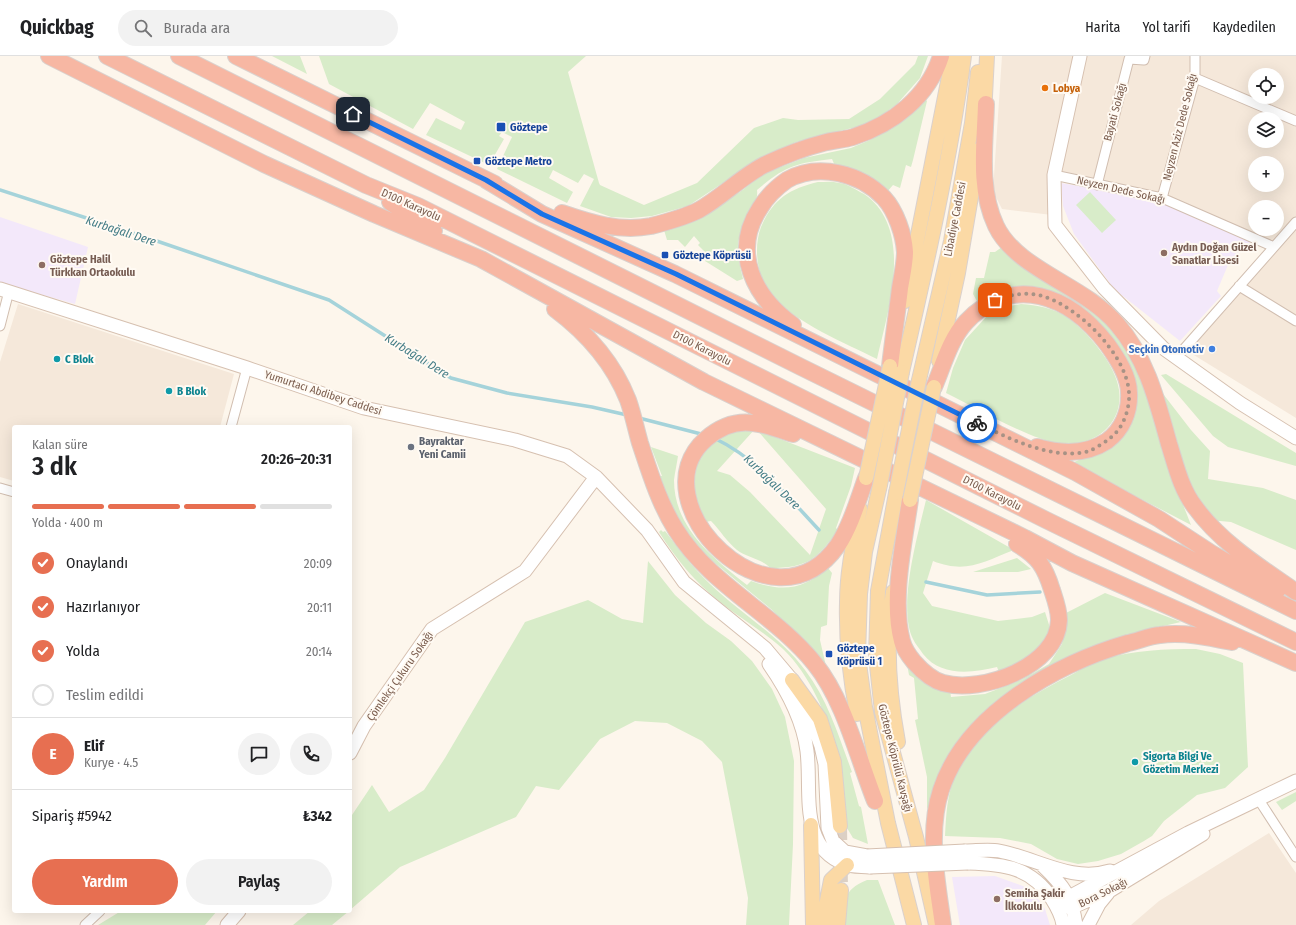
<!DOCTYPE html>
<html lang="tr">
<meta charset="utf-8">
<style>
body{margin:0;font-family:"Fira Sans Condensed",sans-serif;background:#f2f2f2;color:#202124;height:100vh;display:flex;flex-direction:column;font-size:15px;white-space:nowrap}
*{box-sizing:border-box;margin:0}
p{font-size:13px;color:#757577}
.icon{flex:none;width:22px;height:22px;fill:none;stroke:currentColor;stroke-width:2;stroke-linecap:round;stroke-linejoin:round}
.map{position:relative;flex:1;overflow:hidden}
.sheet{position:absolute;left:12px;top:369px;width:340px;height:488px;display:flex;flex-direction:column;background:#fff;border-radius:4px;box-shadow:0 4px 16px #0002}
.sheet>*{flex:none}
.fabs{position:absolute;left:1248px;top:12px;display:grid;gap:8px}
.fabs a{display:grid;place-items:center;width:36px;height:36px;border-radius:50%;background:#fff;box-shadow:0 4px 16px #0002;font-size:20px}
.pin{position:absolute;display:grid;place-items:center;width:34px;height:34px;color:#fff;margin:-17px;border-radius:8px;box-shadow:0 2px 6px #0006}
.courier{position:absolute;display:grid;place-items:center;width:40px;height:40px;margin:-20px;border:3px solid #1a73e8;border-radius:50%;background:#fff;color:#222;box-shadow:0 1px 5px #0007}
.head em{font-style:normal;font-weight:600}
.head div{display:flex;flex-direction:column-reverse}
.head{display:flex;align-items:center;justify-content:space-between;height:68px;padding:0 20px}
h1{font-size:26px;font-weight:600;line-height:30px}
.bar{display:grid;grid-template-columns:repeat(4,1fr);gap:6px 4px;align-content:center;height:48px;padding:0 20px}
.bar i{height:5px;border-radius:3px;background:#e0e0e0}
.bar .selected{background:#e76f51}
.bar p{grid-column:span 4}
.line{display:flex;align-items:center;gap:10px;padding:0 20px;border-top:1px solid #e0e0e0}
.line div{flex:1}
.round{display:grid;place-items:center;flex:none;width:42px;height:42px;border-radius:21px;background:#f2f2f2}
ol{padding:0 20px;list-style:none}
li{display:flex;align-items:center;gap:12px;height:44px}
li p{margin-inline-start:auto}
li .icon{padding:4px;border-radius:50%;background:#e76f51;color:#fff;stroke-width:4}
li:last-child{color:#757577}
li i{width:22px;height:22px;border:2px solid #e0e0e0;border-radius:50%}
.action{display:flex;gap:8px;margin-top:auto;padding:8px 20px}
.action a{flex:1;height:46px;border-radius:24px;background:#e76f51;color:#fff;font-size:16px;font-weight:600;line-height:46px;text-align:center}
.action a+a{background:#f2f2f2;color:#202124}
header{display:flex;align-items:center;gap:24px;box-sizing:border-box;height:56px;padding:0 20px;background:#fff;border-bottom:1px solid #e0e0e0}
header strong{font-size:19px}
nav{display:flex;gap:22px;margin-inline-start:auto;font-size:14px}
.search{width:280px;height:36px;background:#f2f2f2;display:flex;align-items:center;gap:10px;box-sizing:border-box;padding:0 14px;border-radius:22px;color:#757577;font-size:15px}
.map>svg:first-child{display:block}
.residential{fill:#f5e8da;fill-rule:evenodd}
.education{fill:#f3e8fa}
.green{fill:#d8ecc9}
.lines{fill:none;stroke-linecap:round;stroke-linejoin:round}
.stream{stroke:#a5d3da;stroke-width:3.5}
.primary-tunnel{stroke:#dcd0c4;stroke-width:14;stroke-dasharray:14 7;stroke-linecap:butt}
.street-casing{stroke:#d1beb0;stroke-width:11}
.secondary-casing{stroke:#d6c0b0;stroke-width:15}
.primary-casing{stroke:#dad1cd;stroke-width:16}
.highway-casing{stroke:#dad1cd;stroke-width:18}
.street{stroke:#fff;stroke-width:9}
.secondary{stroke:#fff;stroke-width:13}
.primary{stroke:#fbd9a5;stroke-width:14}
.highway{stroke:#f7b7a3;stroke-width:16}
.secondary-bridge-casing{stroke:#d6c0b0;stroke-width:15;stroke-linecap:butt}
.primary-bridge-casing{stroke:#dad1cd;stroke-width:16;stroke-linecap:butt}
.secondary-bridge{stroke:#fff;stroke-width:13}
.primary-bridge{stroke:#fbd9a5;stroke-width:14}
.done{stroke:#a89285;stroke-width:4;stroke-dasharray:0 7.2}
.route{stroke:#1a73e8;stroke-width:5}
.food-dot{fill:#e8710a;stroke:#fffaf3;stroke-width:1.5}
.transit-dot{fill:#1a4fb4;stroke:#fffaf3;stroke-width:1.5}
.education-dot{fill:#8d6e63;stroke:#fffaf3;stroke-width:1.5}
.shop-dot{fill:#3f7fe0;stroke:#fffaf3;stroke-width:1.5}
.culture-dot{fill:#0f9aa8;stroke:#fffaf3;stroke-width:1.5}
.worship-dot{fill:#6b7280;stroke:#fffaf3;stroke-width:1.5}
.labels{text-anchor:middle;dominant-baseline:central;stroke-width:4;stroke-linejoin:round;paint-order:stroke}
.food-label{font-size:11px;font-weight:bold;fill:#c56008;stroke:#fffaf3;text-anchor:start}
.street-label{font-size:11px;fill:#7a5c4d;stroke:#fffaf3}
.transit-label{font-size:11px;font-weight:bold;fill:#164399;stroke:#fffaf3;text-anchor:start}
.education-label{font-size:11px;font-weight:bold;fill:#785e54;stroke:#fffaf3;text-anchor:start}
.shop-label{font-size:11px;font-weight:bold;fill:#366cbe;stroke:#fffaf3;text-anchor:end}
.culture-label{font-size:11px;font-weight:bold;fill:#0d838f;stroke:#fffaf3;text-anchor:start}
.worship-label{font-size:11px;font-weight:bold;fill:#5b616d;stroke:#fffaf3;text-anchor:start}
.water-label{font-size:12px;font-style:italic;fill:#437c86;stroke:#fffaf3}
</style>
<header>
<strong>Quickbag</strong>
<div class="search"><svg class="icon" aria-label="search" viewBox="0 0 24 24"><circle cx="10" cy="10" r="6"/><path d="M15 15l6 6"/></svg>Burada ara</div>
<nav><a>Harita</a><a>Yol tarifi</a><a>Kaydedilen</a></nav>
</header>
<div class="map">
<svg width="1296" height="869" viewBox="0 0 1296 869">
<rect width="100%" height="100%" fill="#fdf6ec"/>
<path class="residential" d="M1002 0H1296V362L1189 296 1275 187 1054 116 1052 159 1002 153 993 135ZM1255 19H1277V41H1255ZM1255 63H1277V85H1255ZM1255 107H1277V129H1255ZM1255 151H1277V173H1255Z
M18 248 234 318 220 371H14V425L0 421V306Z
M1269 777 1296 817V869H1131L1159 845Z"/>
<path class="education" d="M1061 127 1163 145 1252 184 1228 209 1217 235 1221 240 1180 285 1114 233 1074 178 1063 150Z
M0 161 88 191 75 248 0 227Z
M995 820 1031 833 1045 853 1050 869H960L952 821Z"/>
<path class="green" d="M272 0H300L307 18Z
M319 0H586L568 16 599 127 600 129 644 149 697 127 754 72 783 62 798 64 849 63 880 43 915 8 918 0H928L920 22 897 48 875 64 856 71 796 86 762 101 688 150 652 160 631 162 611 161 580 150 594 123 584 118 578 127 553 114 549 122 573 136 567 147 497 113 512 81 502 76 499 80 504 83 489 109 426 79 436 62 461 74 465 66 430 47 413 73 329 28Z
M925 43 927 45 913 104 911 111 906 109 900 132 893 129 887 136 835 110 832 103C796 107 785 110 757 134 759 151 745 165 740 180 735 192 740 210 743 223L737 225 705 205 709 200 698 189 700 187 694 180 685 191 678 184H667L664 174 701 161 740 136 763 118 804 102 851 92 870 84 907 62Z
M818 126C825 126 832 125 839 127 848 128 856 134 864 138 915 173 888 254 877 303 845 287 796 267 772 240 757 223 753 192 761 171 773 143 789 133 818 126Z
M1090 136 1116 164 1102 177 1076 149Z
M1002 191 1085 246 1116 276 1142 322 1158 375 1162 395 1191 469 1072 407 1113 389 1136 337 1068 243C1041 229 1002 226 978 247L973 238 976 222H984L990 196H995Z
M1021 248C1037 249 1053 252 1067 261 1087 275 1116 309 1119 334 1124 367 1095 391 1062 388 1030 384 977 352 946 337L953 312 965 284 988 259 1004 251Z
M1166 318 1296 397V410L1228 391 1213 380 1161 319Z
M1157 330 1191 374 1210 395 1208 423 1263 432 1296 444V494L1231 466 1209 464 1193 442Z
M738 373H755L717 415 730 419 750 436 810 499 826 453 757 374 855 412 851 430 836 472 838 474C817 503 808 512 770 512 764 504 746 501 737 494 727 486 720 474 711 465L705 466C702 459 698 451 695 443 694 438 695 432 695 427 694 397 714 384 738 373Z
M651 391 678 400C677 407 675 416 674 424 674 472 713 502 747 529L751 525C783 536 802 534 828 512L832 517 829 530 827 569 821 571 820 584 828 619 804 586 771 553 698 493 678 465 658 420H662Z
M926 444 1014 494C983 506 966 518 933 505L923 537 932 550 998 565 1032 561 1045 556 1051 575 1037 595 1013 610 999 616 997 611C972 617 941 621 923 598 920 593 915 588 913 583 897 551 918 478 926 444Z
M661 474 663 476 665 475C679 493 693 512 710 528 741 558 779 579 805 614 828 644 839 681 852 716L850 717 859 750 861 751 868 788 853 782 847 772C844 746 842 719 836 694 827 659 810 619 783 593 763 575 741 563 720 546 695 526 676 503 659 476Z
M1017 502 1031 513 1018 516H973Z
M648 505 675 539 706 567 731 585 752 605 772 633 785 661 794 705 793 788 789 869H746L748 842 722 706 702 685 667 667 635 665 600 683 559 734 536 730 516 761 400 811 350 854V762L372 729 389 756 424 734 445 702 525 566 588 544 622 563 643 567Z
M1105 537 1181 566 1141 575 1090 591 1050 613 986 657 961 681 944 706 927 754V721L915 664 918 663 914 622 909 619 907 608 950 634 951 641 985 638 1021 624 1049 608 1062 588 1066 557Z
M1196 593 1220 598 1243 607 1248 711 1225 732 1197 739 1164 765 1152 780 1144 785 1121 798 1098 805 1078 808 1057 803 1031 788 1000 782 945 780C946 759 947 737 956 718 979 670 1025 642 1071 619 1081 614 1092 606 1103 603 1134 594 1165 593 1196 593Z
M1296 736V745L1282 754 1276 746Z
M867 824H878L895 869H844C846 844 841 835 867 824Z
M121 855H217L205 869H98Z
M310 855H349L332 869H293Z"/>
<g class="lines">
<path class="stream" d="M0 134 148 182 329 244 451 322 507 337 592 351 627 359
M639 362 705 379
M714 382C758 403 787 440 819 474
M926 526 987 539 1040 536"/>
<path class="primary-tunnel" d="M840 770 841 834"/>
<g class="street-casing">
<path id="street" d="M1195 22 1296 65
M1054 119 1162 142 1274 191
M1097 129 1129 3 1144 4 1145 0
M1162 142 1195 22V0
M1239 230 1296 265
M0 270 9 235
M1176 302 1296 166
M231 371 247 312
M0 432 14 436
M1259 744 1296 801
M85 869 100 855"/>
</g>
<g class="secondary-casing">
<path id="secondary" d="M1080 0 1054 119 1055 169 1104 232 1163 292 1240 347 1296 382
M0 233 247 312 364 352 515 384 567 400 596 421 647 474 684 526 765 592 792 624 807 651 821 690 825 708 828 772 833 785 845 796 867 800
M769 608C787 634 803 663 807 695 812 734 798 791 845 808 852 811 862 810 870 811
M350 697 364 670 432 573 525 515 596 421
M965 795C976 795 989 793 999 795 1036 802 1072 827 1110 815
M968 807C1004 808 1031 811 1052 843 1057 851 1062 860 1063 869
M1043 810C1063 829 1072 841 1076 869
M1057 850 1069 841 1188 777 1296 725
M1057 850 1073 851 1111 834 1203 778
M227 869 239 855
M1088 869 1099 848 1108 837"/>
</g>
<g class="primary-casing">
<path id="primary" d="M984 60 987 0
M905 245 953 0
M939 305 958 217 979 94
M902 316C926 211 950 106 964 0
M919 324 951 185 972 67 978 16
M880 429 865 496 860 538 858 600 865 651 888 767 914 869
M896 437 878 535 876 600 882 656 916 781 936 869
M893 536C885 585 889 637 898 686
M792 624 820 663 834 706 840 770
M857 658C850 622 846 584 847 546 847 515 854 484 860 453
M811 769 813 869
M827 869 826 850 831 824 847 809
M838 869 841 834"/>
</g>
<g class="highway-casing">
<path id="highway" d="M49 0 264 108 374 158 481 203 704 326 1025 482 1072 507 1296 607
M107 0 366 129 418 150 1046 464 1296 586
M179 0 801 311 1296 555
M236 0 495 128
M986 48C985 88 978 132 996 170 1017 214 1084 229 1117 268 1147 303 1157 345 1169 388 1176 410 1181 433 1195 451 1221 487 1260 511 1296 536
M486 124 542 158 675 218 1075 416 1159 463 1211 497 1277 535
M390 146 434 175
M562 157C591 167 620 176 651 170 667 166 685 161 699 154 722 141 741 121 764 109 783 100 803 92 823 87 833 84 843 84 853 81 893 68 928 41 941 0
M555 253C587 277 613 306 628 344 633 358 636 373 640 387 650 417 659 447 676 474 711 530 774 557 815 608 844 644 858 702 875 745
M793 269C754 241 731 196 760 152 766 142 777 131 787 124 819 106 861 118 884 142 896 155 904 179 905 196 905 207 902 220 900 232 897 258 893 284 890 310
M934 331C943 310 950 283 966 266 1013 216 1070 240 1107 288 1117 302 1129 320 1129 337 1130 356 1122 374 1107 385 1086 399 1061 398 1037 391
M793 378C759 367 736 357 706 383 635 445 772 584 838 489 851 469 858 444 866 422
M910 444C904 486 891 544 902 585 904 593 909 600 914 606 922 615 932 624 943 627 982 638 1058 610 1059 564 1059 554 1055 543 1052 534 1045 511 1038 500 1017 488
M943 869C937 826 927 776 941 734 966 658 1056 608 1128 587 1138 585 1149 580 1160 579 1184 576 1208 581 1232 586"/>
</g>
<use href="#street" class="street"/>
<use href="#secondary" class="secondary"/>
<use href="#primary" class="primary"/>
<use href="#highway" class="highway"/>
<g class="secondary-bridge-casing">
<path id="secondary-bridge" d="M867 800 965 795
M870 811 968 807"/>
</g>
<g class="primary-bridge-casing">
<path id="primary-bridge" d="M866 422 890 310
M880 429 902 316
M896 437 919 324
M910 444 934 331"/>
</g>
<use href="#secondary-bridge" class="secondary-bridge"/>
<use href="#primary-bridge" class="primary-bridge"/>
</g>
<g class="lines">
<path class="done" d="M977 367C1008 382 1053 405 1089 395 1096 392 1104 387 1110 382 1123 373 1130 353 1129 337 1127 298 1076 248 1039 239 1024 236 1009 239 995 244"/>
<path class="route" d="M353 58 486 124 542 158 676 218 977 367"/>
</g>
<circle class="food-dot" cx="1045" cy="32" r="4"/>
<g class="transit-dot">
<rect x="496" y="66" width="10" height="10" rx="2"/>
<rect x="473" y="101" width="8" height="8" rx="2"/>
<rect x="661" y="195" width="8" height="8" rx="2"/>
<rect x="825" y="594" width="8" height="8" rx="2"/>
</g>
<g class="education-dot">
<circle cx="1164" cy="197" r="4"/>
<circle cx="42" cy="209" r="4"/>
<circle cx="997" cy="843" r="4"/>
</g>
<circle class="shop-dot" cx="1212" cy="293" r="4"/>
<g class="culture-dot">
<circle cx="57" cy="303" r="4"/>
<circle cx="169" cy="335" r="4"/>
<circle cx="1135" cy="706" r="4"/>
</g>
<circle class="worship-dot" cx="411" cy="391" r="4"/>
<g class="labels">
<g class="food-label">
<text x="1053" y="32">Lobya</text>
</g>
<g class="street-label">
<text transform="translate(1115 56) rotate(-75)">Bayati Sokağı</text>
<text transform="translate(1180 71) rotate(-76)">Neyzen Aziz Dede Sokağı</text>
<text transform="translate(1121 134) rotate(13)">Neyzen Dede Sokağı</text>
<text transform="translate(411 149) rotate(24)">D100 Karayolu</text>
<text transform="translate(955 163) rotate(-79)">Libadiye Caddesi</text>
<text transform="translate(702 292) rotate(27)">D100 Karayolu</text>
<text transform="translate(323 337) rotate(18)">Yumurtacı Abdibey Caddesi</text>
<text transform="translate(992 437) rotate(27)">D100 Karayolu</text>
<text transform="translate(400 620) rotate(-55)">Çömlekçi Çukuru Sokağı</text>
<text transform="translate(895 702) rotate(76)">Göztepe Köprülü Kavşağı</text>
<text transform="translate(1103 837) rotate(-26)">Bora Sokağı</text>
</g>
<g class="transit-label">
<text x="510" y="71">Göztepe</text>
<text x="485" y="105">Göztepe Metro</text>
<text x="673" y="199">Göztepe Köprüsü</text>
<text x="837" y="592">Göztepe<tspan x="837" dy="13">Köprüsü 1</tspan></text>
</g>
<g class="education-label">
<text x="1172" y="191">Aydın Doğan Güzel<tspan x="1172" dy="13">Sanatlar Lisesi</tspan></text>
<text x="50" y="203">Göztepe Halil<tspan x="50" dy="13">Türkkan Ortaokulu</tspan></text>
<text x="1005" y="837">Semiha Şakir<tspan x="1005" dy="13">İlkokulu</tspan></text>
</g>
<g class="shop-label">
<text x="1204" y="293">Seçkin Otomotiv</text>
</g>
<g class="culture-label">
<text x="65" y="303">C Blok</text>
<text x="177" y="335">B Blok</text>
<text x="1143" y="700">Sigorta Bilgi Ve<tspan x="1143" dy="13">Gözetim Merkezi</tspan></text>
</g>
<g class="worship-label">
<text x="419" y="385">Bayraktar<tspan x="419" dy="13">Yeni Camii</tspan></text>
</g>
<g class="water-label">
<text transform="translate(121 175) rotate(18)">Kurbağalı Dere</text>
<text transform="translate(417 300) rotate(32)">Kurbağalı Dere</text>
<text transform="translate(772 426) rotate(44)">Kurbağalı Dere</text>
</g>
</g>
</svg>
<div class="fabs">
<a><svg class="icon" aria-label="locate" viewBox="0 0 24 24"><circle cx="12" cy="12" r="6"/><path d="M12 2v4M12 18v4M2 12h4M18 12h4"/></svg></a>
<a><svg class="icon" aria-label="layers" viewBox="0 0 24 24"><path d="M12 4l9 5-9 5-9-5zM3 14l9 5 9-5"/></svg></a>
<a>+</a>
<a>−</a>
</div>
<div class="pin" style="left:995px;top:244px;background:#ea580c"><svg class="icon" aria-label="bag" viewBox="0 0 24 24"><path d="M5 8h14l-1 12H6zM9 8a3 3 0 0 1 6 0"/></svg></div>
<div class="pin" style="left:353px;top:58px;background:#1f2937"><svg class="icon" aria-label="home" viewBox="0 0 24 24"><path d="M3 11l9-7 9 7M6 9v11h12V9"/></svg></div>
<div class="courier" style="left:977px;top:367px"><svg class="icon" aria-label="bike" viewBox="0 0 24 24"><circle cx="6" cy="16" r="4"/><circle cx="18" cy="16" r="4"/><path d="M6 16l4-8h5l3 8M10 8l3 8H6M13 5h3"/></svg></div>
<section class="sheet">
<div class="head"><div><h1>3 dk</h1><p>Kalan süre</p></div><em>20:26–20:31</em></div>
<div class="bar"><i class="selected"></i><i class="selected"></i><i class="selected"></i><i></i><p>Yolda · 400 m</p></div>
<ol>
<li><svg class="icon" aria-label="check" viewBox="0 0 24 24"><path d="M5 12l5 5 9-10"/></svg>Onaylandı<p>20:09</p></li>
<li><svg class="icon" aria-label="check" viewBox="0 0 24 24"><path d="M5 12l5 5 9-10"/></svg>Hazırlanıyor<p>20:11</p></li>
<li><svg class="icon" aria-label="check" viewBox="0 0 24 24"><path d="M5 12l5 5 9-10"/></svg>Yolda<p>20:14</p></li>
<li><i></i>Teslim edildi</li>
</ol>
<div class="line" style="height:72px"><b class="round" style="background:#e76f51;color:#fff">E</b><div><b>Elif</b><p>Kurye · 4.5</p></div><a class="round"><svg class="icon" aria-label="chat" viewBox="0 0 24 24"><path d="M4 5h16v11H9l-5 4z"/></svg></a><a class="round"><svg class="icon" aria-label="phone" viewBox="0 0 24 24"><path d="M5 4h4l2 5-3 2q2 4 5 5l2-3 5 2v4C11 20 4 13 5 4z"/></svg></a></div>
<div class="line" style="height:52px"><div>Sipariş #5942</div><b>₺342</b></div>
<div class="action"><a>Yardım</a><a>Paylaş</a></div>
</section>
</div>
